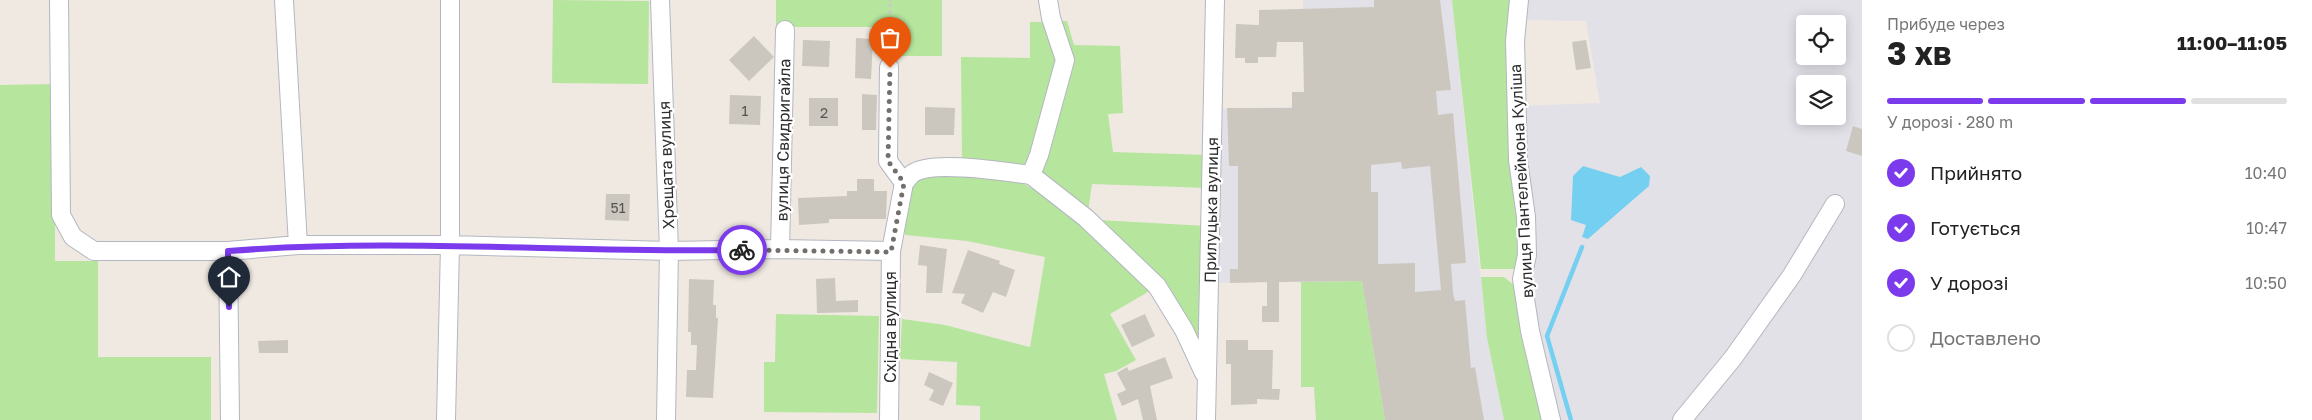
<!DOCTYPE html>
<html lang="uk">
<meta charset="utf-8">
<style>
body{margin:0;font-family:"Golos Text",sans-serif;background:#f2f2f2;color:#222;height:100vh;display:flex;flex-direction:column;font-size:19px;white-space:nowrap}
*{box-sizing:border-box;margin:0}
p{font-size:16px;color:#767676}
.icon{flex:none;width:28px;height:28px;fill:none;stroke:currentColor;stroke-width:2;stroke-linecap:round;stroke-linejoin:round}
.map{position:relative;flex:1;overflow:hidden}
.details{display:flex;flex-direction:column;background:#fff;width:450px}
.details>*{flex:none}
.tools{position:absolute;left:1796px;top:15px;display:grid;gap:10px}
.tools a{display:grid;place-items:center;width:50px;height:50px;border-radius:5px;background:#fff;box-shadow:0 2px 12px #0003;font-size:25px}
.pin{position:absolute;display:grid;place-items:center;width:42px;height:42px;color:#fff;margin:-51px -21px;border-radius:50% 50% 50% 0;rotate:-45deg;box-shadow:0 0 5px #0007}
.pin .icon{rotate:45deg}
.courier{position:absolute;display:grid;place-items:center;width:50px;height:50px;margin:-25px;border:4px solid #7c3aed;border-radius:50%;background:#fff;color:#222;box-shadow:0 1px 6px #0007}
.headline em{font-style:normal;font-weight:700}
.headline div{display:flex;flex-direction:column-reverse}
.headline{display:flex;align-items:center;justify-content:space-between;height:85px;padding:0 25px}
h1{font-size:32px;font-weight:700;line-height:38px}
.bar{display:grid;grid-template-columns:repeat(4,1fr);gap:8px 5px;align-content:center;height:60px;padding:0 25px}
.bar i{height:6px;border-radius:4px;background:#e0e0e0}
.bar .current{background:#7c3aed}
.bar p{grid-column:span 4}
ol{padding:0 25px;list-style:none}
li{display:flex;align-items:center;gap:15px;height:55px}
li p{margin-inline-start:auto}
li .icon{padding:5px;border-radius:50%;background:#7c3aed;color:#fff;stroke-width:4}
li:last-child{color:#767676}
li i{width:28px;height:28px;border:2px solid #e0e0e0;border-radius:50%}
main{display:flex;flex:1;min-height:0}
.map>svg:first-child{display:block}
.industrial{fill:#e3e1e8;fill-rule:evenodd}
.green{fill:#b6e59e}
.water{fill:#75cff0}
.lines{fill:none;stroke-linecap:round;stroke-linejoin:round}
.stream{stroke:#75cff0;stroke-width:4.5}
.building{fill:#cbc7bf;fill-rule:evenodd}
.minor-casing{stroke:#b4b7c1;stroke-width:20}
.path{stroke:#c9c9c9;stroke-width:2.5;stroke-dasharray:4 2.5;stroke-linecap:butt}
.minor{stroke:#fff;stroke-width:18}
.done{stroke:#726f6d;stroke-width:5;stroke-dasharray:0 9}
.route{stroke:#7c3aed;stroke-width:6}
.labels{text-anchor:middle;dominant-baseline:central;stroke-width:4.5;stroke-linejoin:round;paint-order:stroke}
.number-label{font-size:14px;fill:#555452}
.street-label{font-size:16px;fill:#2e2e2e;stroke:#fff}
</style>
<main>
<div class="map">
<svg width="1862" height="420" viewBox="0 0 1862 420">
<rect width="100%" height="100%" fill="#efe9e1"/>
<path class="industrial" d="M1303 0H1452L1487 338 1504 420H1385L1361 281 1215 283 1220 109 1292 107V92H1304Z
M1522 0H1862V420H1555L1534 331 1520 106 1600 103 1586 21 1520 20ZM1805 24H1838V56H1805ZM1805 84H1838V116H1805ZM1583 166 1649 186 1589 239 1582 236 1587 225Z"/>
<path class="green" d="M553 0 649 1 648 84 552 83Z
M776 0H942V56H879V27H776Z
M1452 0H1515L1523 218 1519 269H1481Z
M1062 21H1067L1074 45 1120 46 1123 113 1108 114 1113 152 1208 155V188L1092 184 1088 212 1098 220 1207 226 1201 358 1188 328 1039 177 1069 61 1067 35Z
M1030 22H1041L1049 28 1060 60 1028 163 1018 167 962 161 961 57 1030 58Z
M55 84V261H98V357H211V420H0V85Z
M925 174 983 176 1018 180 1063 208 1153 289 1110 314 1136 360 1116 371 1104 374 1117 420H980V406L956 405 957 362 900 359 902 319 945 325 1030 347 1045 257 967 241 905 235V219L914 183Z
M1481 277H1504L1520 290 1547 420H1504L1487 338Z
M1362 281 1385 420H1316L1314 387H1301V282Z
M776 314 879 316 877 413 764 412V362H775Z"/>
<path class="water" d="M1583 166 1620 177 1641 167 1650 176 1649 186 1588 239 1582 237 1586 225 1571 220 1573 176Z"/>
<g class="lines">
<path class="stream" d="M1571 420 1547 336 1582 247"/>
</g>
<path class="building" d="M1374 0H1440L1451 90 1436 91 1438 115 1453 113 1466 263 1451 264 1453 293 1455 301 1465 300 1471 368 1475 367 1484 420H1385L1362 281 1279 282V322H1262V306H1267V282L1230 283V269H1238V166H1229L1227 108H1292V92H1304L1303 42H1277L1276 57H1258V63H1245V58H1235L1236 24 1259 25V10L1374 7ZM1401 162 1402 169 1430 166 1441 290 1415 292V263L1378 264V192H1371V165Z
M754 36 774 57 749 81 729 60Z
M856 38 873 39 871 79 855 78Z
M803 40 830 41 829 67 802 66Z
M1586 40 1591 68 1576 70 1572 42Z
M862 94 877 95 876 130H862Z
M730 95 761 96 760 125 729 124Z
M809 98H838V126H809Z
M925 107 955 108 954 135H925Z
M1853 126 1862 129V156L1846 151Z
M857 179H874V191H887L886 219H829V223L799 225 798 198 847 196V191H857Z
M606 194H630L629 221 605 220Z
M920 245 947 249 942 293H926L927 266 918 265Z
M968 250 1000 261 999 264 1015 270 1006 297 993 292 983 313 961 303 965 294 952 293Z
M835 278 836 301 858 300V312L817 313 816 279Z
M689 279 714 280 713 305H716V318H718L713 398 686 397 687 370H696L697 345H691V332H688Z
M1145 314 1155 336 1132 347 1121 325Z
M288 340V353H259L258 341Z
M1226 340H1248V350H1273L1272 389H1280L1279 400 1257 399V404L1231 405V364H1226Z
M1165 357 1173 378 1150 386 1157 420H1143L1138 399 1122 406 1117 394 1126 390 1117 373 1127 367 1129 371Z
M929 372 953 383 943 406 929 400 934 390 924 385Z"/>
<g class="lines">
<g class="minor-casing">
<path id="minor" d="M59 0 61 215 73 237 94 251H228L298 245H450L669 251 780 249 891 251
M284 0 298 245
M660 0 669 251 666 420
M1519 0 1515 41 1518 160 1526 217 1527 255 1522 279 1530 331 1551 420
M1031 175 1086 218 1157 286 1184 330 1204 373
M904 183C907 180 909 176 912 174 931 159 1006 172 1031 175L1039 155 1065 60 1051 18 1048 0
M780 249 785 30
M228 251 230 420
M446 420 450 245V0
M889 420 891 251 904 183 888 161 889 67
M1206 420 1215 0
M1682 420 1733 358 1792 275 1835 204"/>
</g>
<path class="path" d="M890 53V0"/>
<use href="#minor" class="minor"/>
</g>
<g class="lines">
<path class="done" d="M742 250 891 252 904 183 888 161 890 68"/>
<path class="route" d="M229 307 228 251C399 238 570 253 742 250"/>
</g>
<g class="labels">
<g class="number-label">
<text x="745" y="110">1</text>
<text x="824" y="112">2</text>
<text x="618" y="207">51</text>
</g>
<g class="street-label">
<text transform="translate(783 140) rotate(-89)">вулиця Свидригайла</text>
<text transform="translate(666 165) rotate(-92)">Хрещата вулиця</text>
<text transform="translate(1521 181) rotate(-93)">вулиця Пантелеймона Куліша</text>
<text transform="translate(1211 210) rotate(-89)">Прилуцька вулиця</text>
<text transform="translate(890 327) rotate(-90)">Східна вулиця</text>
</g>
</g>
</svg>
<div class="tools">
<a><svg class="icon" aria-label="locate" viewBox="0 0 24 24"><circle cx="12" cy="12" r="6"/><path d="M12 2v4M12 18v4M2 12h4M18 12h4"/></svg></a>
<a><svg class="icon" aria-label="layers" viewBox="0 0 24 24"><path d="M12 4l9 5-9 5-9-5zM3 14l9 5 9-5"/></svg></a>
</div>
<div class="pin" style="left:890px;top:68px;background:#ea580c"><svg class="icon" aria-label="bag" viewBox="0 0 24 24"><path d="M5 8h14l-1 12H6zM9 8a3 3 0 0 1 6 0"/></svg></div>
<div class="pin" style="left:229px;top:307px;background:#1f2937"><svg class="icon" aria-label="home" viewBox="0 0 24 24"><path d="M3 11l9-7 9 7M6 9v11h12V9"/></svg></div>
<div class="courier" style="left:742px;top:250px"><svg class="icon" aria-label="bike" viewBox="0 0 24 24"><circle cx="6" cy="16" r="4"/><circle cx="18" cy="16" r="4"/><path d="M6 16l4-8h5l3 8M10 8l3 8H6M13 5h3"/></svg></div>
</div>
<section class="details">
<div class="headline"><div><h1>3 хв</h1><p>Прибуде через</p></div><em>11:00–11:05</em></div>
<div class="bar"><i class="current"></i><i class="current"></i><i class="current"></i><i></i><p>У дорозі · 280 m</p></div>
<ol>
<li><svg class="icon" aria-label="check" viewBox="0 0 24 24"><path d="M5 12l5 5 9-10"/></svg>Прийнято<p>10:40</p></li>
<li><svg class="icon" aria-label="check" viewBox="0 0 24 24"><path d="M5 12l5 5 9-10"/></svg>Готується<p>10:47</p></li>
<li><svg class="icon" aria-label="check" viewBox="0 0 24 24"><path d="M5 12l5 5 9-10"/></svg>У дорозі<p>10:50</p></li>
<li><i></i>Доставлено</li>
</ol>
</section>
</main>
